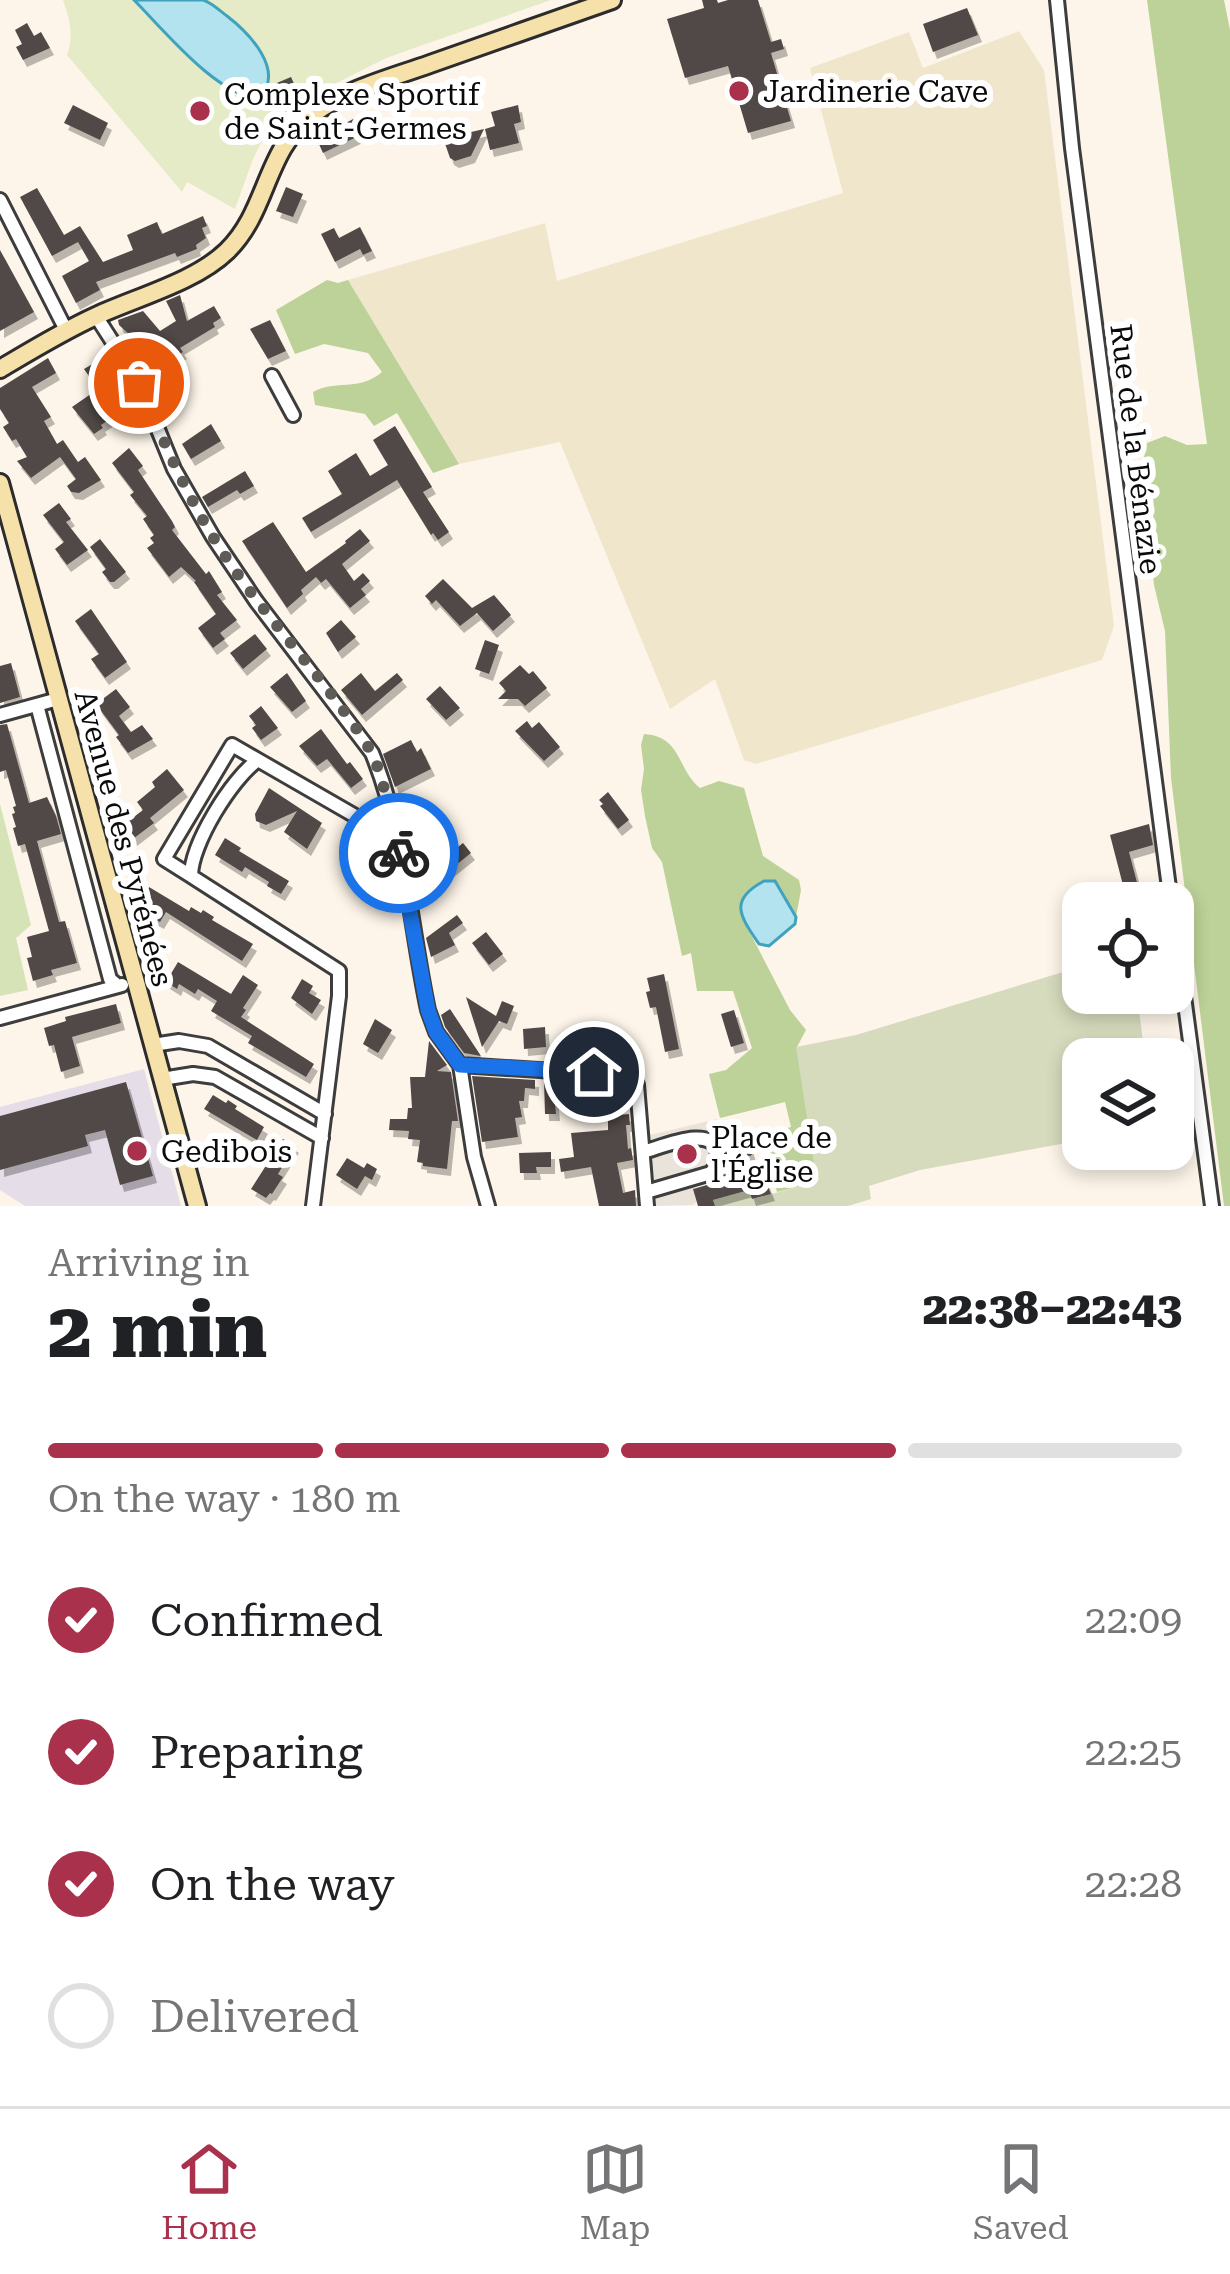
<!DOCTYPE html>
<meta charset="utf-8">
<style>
body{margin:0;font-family:"Roboto Serif",serif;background:#f2f2f2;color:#202124;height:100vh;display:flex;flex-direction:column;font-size:45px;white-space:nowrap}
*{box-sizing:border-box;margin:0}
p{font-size:39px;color:#757577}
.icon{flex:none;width:66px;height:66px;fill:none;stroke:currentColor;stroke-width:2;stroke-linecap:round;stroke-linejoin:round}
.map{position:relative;height:1206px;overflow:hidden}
.panel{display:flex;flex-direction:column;background:#fff;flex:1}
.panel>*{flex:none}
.tools{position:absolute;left:1062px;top:882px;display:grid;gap:24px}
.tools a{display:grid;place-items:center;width:132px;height:132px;border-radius:24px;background:#fff;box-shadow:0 6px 18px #0003;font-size:60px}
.pin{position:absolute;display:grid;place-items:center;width:102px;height:102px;color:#fff;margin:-51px;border:6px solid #fff;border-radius:50%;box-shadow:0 3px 12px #0007}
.courier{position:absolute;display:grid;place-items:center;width:120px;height:120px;margin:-60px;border:9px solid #1a73e8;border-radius:50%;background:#fff;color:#222;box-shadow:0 3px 15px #0007}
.summary em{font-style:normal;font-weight:800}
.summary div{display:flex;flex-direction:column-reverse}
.summary{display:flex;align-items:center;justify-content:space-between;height:204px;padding:0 48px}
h1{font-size:78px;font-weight:800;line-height:90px}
.bar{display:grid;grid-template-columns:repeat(4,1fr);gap:18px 12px;align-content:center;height:144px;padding:0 48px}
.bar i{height:15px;border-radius:9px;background:#e0e0e0}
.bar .active{background:#aa314b}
.bar p{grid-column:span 4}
ol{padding:0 48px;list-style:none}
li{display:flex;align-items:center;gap:36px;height:132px}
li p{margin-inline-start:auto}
li .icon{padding:12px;border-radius:50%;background:#aa314b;color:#fff;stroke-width:4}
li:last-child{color:#757577}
li i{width:66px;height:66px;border:6px solid #e0e0e0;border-radius:50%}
.dock{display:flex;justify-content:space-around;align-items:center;height:168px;border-top:3px solid #e0e0e0;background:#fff;font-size:33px;color:#757577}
.dock a{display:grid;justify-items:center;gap:6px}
.dock .active{color:#aa314b}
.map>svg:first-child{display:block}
.industrial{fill:#e5dee8}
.farmland{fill:#f0e6cc}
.green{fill:#d5e3b7}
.forest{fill:#bcd298}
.cemetery{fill:#d6dbbd}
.pitch{fill:#e5ebc7}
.plaza{fill:#eae3da}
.water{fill:#b3e3ef;stroke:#41a2be;stroke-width:3}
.building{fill:#514947;filter:url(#shadow)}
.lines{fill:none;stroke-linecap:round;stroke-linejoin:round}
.street-casing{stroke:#3d3d3d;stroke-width:18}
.secondary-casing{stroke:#2c2c2c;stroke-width:22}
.street{stroke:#fff;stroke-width:12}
.secondary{stroke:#f7e1aa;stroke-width:16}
.done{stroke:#5f5c58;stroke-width:12;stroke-dasharray:0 21.6}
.route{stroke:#1a73e8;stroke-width:15}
.poi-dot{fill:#aa314b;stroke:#fff;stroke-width:4.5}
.labels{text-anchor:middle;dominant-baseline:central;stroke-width:12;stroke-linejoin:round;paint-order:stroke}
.poi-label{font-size:30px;fill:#0a0a0a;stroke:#fff;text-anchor:start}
.street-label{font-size:30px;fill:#0a0a0a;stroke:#fff}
</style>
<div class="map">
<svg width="1230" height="1206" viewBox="0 0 1230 1206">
<defs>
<filter id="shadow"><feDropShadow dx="4" dy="7" stdDeviation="0" flood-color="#0004"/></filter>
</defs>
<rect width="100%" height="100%" fill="#fdf5e9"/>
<path class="industrial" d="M144 1069 181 1206H25L0 1190V1107Z"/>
<path class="farmland" d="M1019 31 1044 70 1114 626 1102 660 756 764 744 760 715 679 670 709 560 442 459 464 348 280 545 223 557 281 843 193 810 68 909 32 923 68Z"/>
<path class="green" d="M0 804 31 925 16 938 28 990 0 996Z"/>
<path class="forest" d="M1147 0H1224L1230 30V1206H1224L1171 778 1165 631 1154 585 1142 467 1147 443 1165 436 1187 445 1207 444Z
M327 280 338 283 348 280 459 464 433 473 397 413 374 426 365 414 315 405 313 392C337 379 358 392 382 372L368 353 324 344 295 354 276 310Z
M644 734C682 736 677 770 700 788L719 781 744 788 763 856 799 880 801 890 796 917 775 881 746 925 790 1010 806 1030 797 1047 817 1182 777 1192 762 1135 791 1127 785 1102 720 1118 709 1074 726 1070 752 1048 733 991H697L691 953 682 956 662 862 652 848 645 816 641 790 644 769 641 745Z"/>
<path class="cemetery" d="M1083 966V993H1137L1145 1059H1083V1140L920 1170 869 1186 871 1199 848 1206H698L714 1204 713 1200 749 1190 753 1199 817 1182 796 1047 856 1035Z"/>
<path class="pitch" d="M63 0H551L386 58 295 104 268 129 253 159 235 209 187 182 182 192 67 55C74 35 70 20 63 0Z"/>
<path class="plaza" d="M717 1119 730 1173 693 1184 697 1202 693 1205 654 1206 646 1136Z"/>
<path class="water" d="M134 0C154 0 185 0 203 0 211 2 220 11 227 16 249 33 285 70 260 97 221 101 161 27 134 0Z
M764 881H775L796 917 795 924 769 946 759 944C740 916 728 900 764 881Z"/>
<path class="building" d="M702 0H717L718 3 728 0H758L771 42 781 39 784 49 771 53 791 121 748 133 728 66 685 78 667 19 704 8Z
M967 8 978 35 933 52 923 24Z
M27 23 34 36 41 32 50 48 23 60 16 47 22 44 15 30Z
M291 77 301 99 282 107 272 85Z
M73 105 108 123 100 140 64 123Z
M518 105 521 122 514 124 519 143 490 150 485 129 495 126 491 112Z
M357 117 365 133 323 153 318 142 342 130 340 126Z
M464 124 467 133 484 129 471 156 455 161 450 158 441 132Z
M286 187 303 194 293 217 276 211Z
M37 188 64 235 80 226 103 262 133 250 127 235 157 222 162 234 203 216 207 226 202 228 206 238 196 245 197 249 177 257 175 253 96 282 100 290 76 303 62 276 89 261 78 242 52 256 20 197Z
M360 227 372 251 363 255 360 249 335 262 321 234 334 228 339 238Z
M0 250 34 312 0 331Z
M180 295 187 321 214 306 221 318 213 323 215 327 180 348 183 352 168 361 156 340 143 347 119 325 118 320 143 311 160 331 176 321 166 301Z
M270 320 286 351 268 359 250 329Z
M108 355 136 402 101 425 103 428 94 434 72 407 98 389 84 369Z
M48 358 56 373 32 387 51 417 44 421 57 444 63 440 78 462 85 457 101 480 79 493 71 492 67 486 76 479 60 457 31 478 17 461 27 457 16 439 12 441 3 427 9 423 0 409V388Z
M211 424 221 441 191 459 182 444Z
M395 426 432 487 423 492 449 532 438 540 433 533 431 535 397 480 311 532 302 518 342 494 328 471 356 453 370 476 388 465 373 440Z
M129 448 143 466 138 470 172 521 175 527 172 530 206 574 209 571 222 592 217 595 237 620 220 633 225 639 213 648 198 628 216 614 194 582 196 581 181 567 169 577 147 548 154 543 150 538 154 535 143 519 147 516 130 495 134 492 112 463Z
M245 471 254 486 240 494 237 490 208 507 202 497Z
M59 503 71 519 66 522 88 550 67 565 55 549 64 542 43 515Z
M273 522 306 572 346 543 345 541 360 529 370 541 342 564 354 581 363 573 370 581 361 589 366 595 350 608 326 579 321 583 316 577 301 590 303 594 287 608 242 541Z
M100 539 126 572 114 582H110L102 572 106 569 90 547Z
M443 579 472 608 494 595 511 615 493 631 477 613 460 626 436 600 432 604 425 596Z
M91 609 127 662 105 678 91 659 99 654 75 621Z
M341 620 356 637 338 652 326 633Z
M255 634 267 649 243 669 230 653Z
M485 640 499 645 489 674 475 669Z
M11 663 20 697 0 703V666Z
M520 665 529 674 533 671 547 688 525 706 518 699H498L506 691 499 683Z
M287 673 306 701 292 712 270 687Z
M361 673 375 691 397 673 403 680 362 715 341 690Z
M440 686 460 708 446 720 426 699Z
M116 689 130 707 119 716 131 732 142 725 153 739 128 753 116 737 119 735 96 704Z
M261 706 278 728 261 740 252 728 256 725 249 716Z
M527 721 532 728 539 722 560 747 544 761 515 731Z
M7 724 29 803 47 797 56 816 61 834 37 841 59 922 65 921 77 963 51 970 53 975 33 981 27 958 32 957 27 937 49 931 25 844 18 846 13 828 16 827 12 814 15 813 13 807 16 806 6 770 0 772V725Z
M321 729 347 764 350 762 363 779 351 788 327 759 317 766 299 746Z
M411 740 417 752 421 748 431 769 395 787 383 754Z
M167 769 184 790 150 818 154 823 133 839 122 826 143 810 137 802 155 787 152 782Z
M269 788 322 823 307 849 284 832 297 811 266 825 256 821 255 814Z
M608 792 629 820 618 829 600 806 603 804 599 800Z
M432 816 440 831 410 845 406 829Z
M1149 824 1153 845 1129 852 1139 890 1125 893 1110 835Z
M225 838 241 848 239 851 289 881 281 894 267 886 269 882 245 867 242 872 215 855Z
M463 843 471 853 424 891 417 882 415 872 422 866 427 872Z
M149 887 189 911 191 907 201 913 203 910 214 917 212 920 253 944 242 961 166 912 160 922 147 915 151 909 140 903Z
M457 915 463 923 449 933 455 945 431 957 426 938Z
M486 932 503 954 489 965 472 943Z
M178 962 231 994 243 975 258 985 243 1008 246 1010 241 1017 314 1064 306 1077 248 1043 252 1036 211 1011 217 1001 198 989 195 994 179 984 177 989 166 982Z
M664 974 679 1049 665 1052 656 1007 650 1008 646 992 650 991 647 978Z
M302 979 313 986 309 993 321 1000 312 1014 291 998Z
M466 997 496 1016 502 1001 514 1006 507 1024 499 1021 482 1047Z
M116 1004 121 1023 72 1037 80 1066 61 1072 54 1045 49 1046 44 1028 66 1021 65 1017Z
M450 1009 481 1056 464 1053 445 1027 441 1015Z
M734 1010 744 1043 731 1047 721 1014Z
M375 1019 392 1030 378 1053 363 1044Z
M545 1027 546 1047 524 1049 523 1029Z
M429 1041 447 1065 437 1071 451 1072 458 1121H452L447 1169 423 1166V1163L417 1162 420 1140 408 1139 409 1131 389 1130 390 1119H407L408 1108H412L410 1077H425Z
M472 1076 535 1080V1089L525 1088 524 1101H519L522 1117 515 1118 518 1137 482 1142Z
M544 1081 570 1084 569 1093H554L556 1114H545Z
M126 1082 153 1176 120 1185 105 1130 85 1135 88 1146 0 1170V1116Z
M213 1095 226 1103 228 1100 237 1106 235 1109 264 1127 257 1140 204 1109Z
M629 1114 630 1125H626L628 1149 631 1148 633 1160 617 1163 623 1193 635 1190 636 1206H599L591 1167 561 1172 559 1159 574 1157 571 1133 608 1130V1116Z
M745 1131 752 1155 742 1159 762 1172 771 1194 752 1199 749 1190 713 1200 715 1206H698L693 1189 714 1183 722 1175 739 1170 728 1135Z
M283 1139 295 1146 278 1174 283 1177 272 1194 270 1193 266 1198 251 1189Z
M551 1152V1167H536L537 1173H520L519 1153Z
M347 1158 364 1168 367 1163 377 1169 372 1180 365 1176 357 1189 336 1175Z"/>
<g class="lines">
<g class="street-casing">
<path id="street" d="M1057 0 1072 148 1171 903
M0 200 66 330
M96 316 139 383 174 469 213 537 256 601 372 753C405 834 410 925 428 1010L436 1032 460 1065 474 1157 488 1206
M272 376 293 415
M37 705 110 979 118 986
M0 715 58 699
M191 876 164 859 232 745 258 760
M1173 914 1212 1206
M0 1018 122 985
M153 1045 179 1041 208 1046 325 1114
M460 1065 633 1076 637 1085 647 1206
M162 1079 193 1074 215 1077 322 1138
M643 1152C662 1147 714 1123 718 1154 719 1164 716 1165 711 1173L646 1192
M313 1206 339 996V971L191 876C191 844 232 778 258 760L357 817 372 820 391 814"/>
</g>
<g class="secondary-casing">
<path id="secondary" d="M0 369C32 350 63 331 96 316 137 297 195 282 227 251 269 210 264 150 313 114 347 89 391 78 430 64 491 43 551 21 612 0
M0 483 197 1206"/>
</g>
<use href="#street" class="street"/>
<use href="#secondary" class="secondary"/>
</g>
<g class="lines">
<path class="done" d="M139 383C166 447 192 509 232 566 276 630 332 687 372 753L381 776 399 853"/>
<path class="route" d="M399 853 428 1010 436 1032 460 1065 594 1072"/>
</g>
<g class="poi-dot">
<circle cx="739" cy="91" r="12"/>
<circle cx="200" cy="111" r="12"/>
<circle cx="137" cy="1151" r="12"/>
<circle cx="687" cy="1154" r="12"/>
</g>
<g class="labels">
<g class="poi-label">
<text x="763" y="91">Jardinerie Cave</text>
<text x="224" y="94">Complexe Sportif<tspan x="224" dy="34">de Saint-Germes</tspan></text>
<text x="711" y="1137">Place de<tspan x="711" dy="34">l'Église</tspan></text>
<text x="161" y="1151">Gedibois</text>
</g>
<g class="street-label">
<text transform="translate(1136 449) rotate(83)">Rue de la Bénazie</text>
<text transform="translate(124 838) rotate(75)">Avenue des Pyrénées</text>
</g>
</g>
</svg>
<div class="tools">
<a><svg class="icon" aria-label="locate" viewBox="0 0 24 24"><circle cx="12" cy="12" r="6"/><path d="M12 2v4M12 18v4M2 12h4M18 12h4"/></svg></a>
<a><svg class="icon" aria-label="layers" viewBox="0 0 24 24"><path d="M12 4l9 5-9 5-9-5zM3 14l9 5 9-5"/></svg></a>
</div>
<div class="pin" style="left:139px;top:383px;background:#ea580c"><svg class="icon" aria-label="bag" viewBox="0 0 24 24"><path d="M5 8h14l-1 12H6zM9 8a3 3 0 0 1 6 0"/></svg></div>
<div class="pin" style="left:594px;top:1072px;background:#1f2937"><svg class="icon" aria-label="home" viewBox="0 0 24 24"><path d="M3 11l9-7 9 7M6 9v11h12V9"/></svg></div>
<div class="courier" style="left:399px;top:853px"><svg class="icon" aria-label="bike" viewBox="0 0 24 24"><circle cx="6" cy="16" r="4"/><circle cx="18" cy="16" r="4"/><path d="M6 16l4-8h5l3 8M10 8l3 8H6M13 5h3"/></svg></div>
</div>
<section class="panel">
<div class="summary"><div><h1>2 min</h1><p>Arriving in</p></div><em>22:38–22:43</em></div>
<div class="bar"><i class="active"></i><i class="active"></i><i class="active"></i><i></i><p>On the way · 180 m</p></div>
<ol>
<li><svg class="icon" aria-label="check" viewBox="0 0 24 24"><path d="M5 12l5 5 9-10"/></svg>Confirmed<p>22:09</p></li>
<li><svg class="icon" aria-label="check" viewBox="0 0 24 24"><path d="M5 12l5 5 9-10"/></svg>Preparing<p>22:25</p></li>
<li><svg class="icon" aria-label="check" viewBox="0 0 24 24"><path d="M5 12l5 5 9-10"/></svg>On the way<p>22:28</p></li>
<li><i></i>Delivered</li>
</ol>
</section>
<nav class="dock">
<a class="active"><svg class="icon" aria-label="home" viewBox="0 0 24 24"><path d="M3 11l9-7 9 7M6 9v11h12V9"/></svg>Home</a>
<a><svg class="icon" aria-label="map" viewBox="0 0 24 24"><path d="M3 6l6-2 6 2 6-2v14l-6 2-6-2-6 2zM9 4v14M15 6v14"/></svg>Map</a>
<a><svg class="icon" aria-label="saved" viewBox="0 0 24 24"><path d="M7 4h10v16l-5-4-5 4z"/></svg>Saved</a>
</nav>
